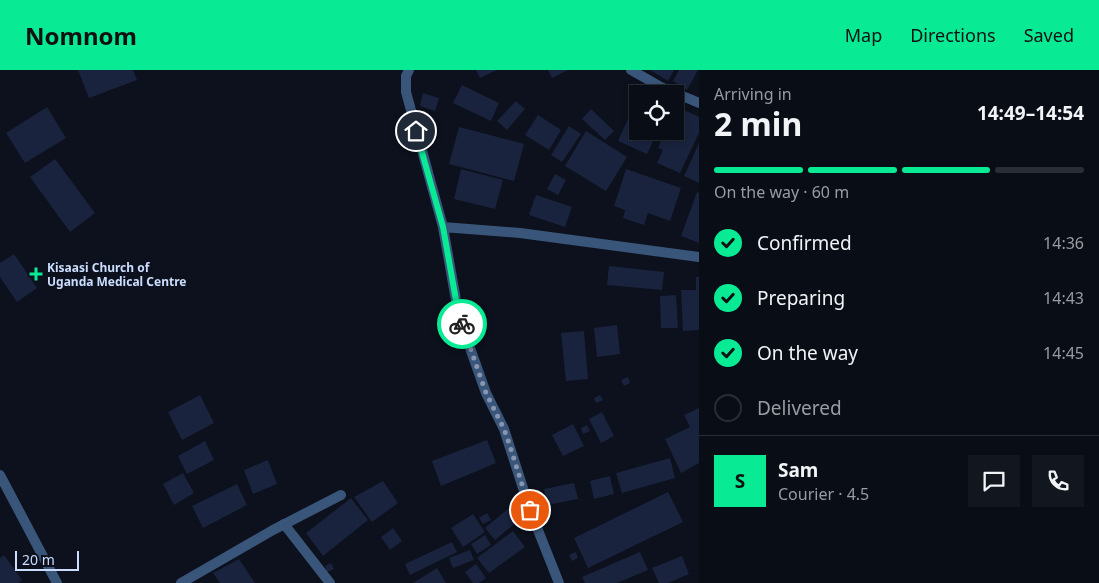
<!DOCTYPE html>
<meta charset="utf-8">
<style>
body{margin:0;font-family:"Noto Sans",sans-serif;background:#12161f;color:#f1f3f6;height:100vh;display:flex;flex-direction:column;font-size:19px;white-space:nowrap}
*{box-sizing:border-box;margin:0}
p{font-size:16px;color:#999ca1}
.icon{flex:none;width:28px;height:28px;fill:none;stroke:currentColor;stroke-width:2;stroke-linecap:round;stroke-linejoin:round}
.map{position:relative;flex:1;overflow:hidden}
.details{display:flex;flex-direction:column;background:#090d16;width:400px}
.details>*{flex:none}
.buttons{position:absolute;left:629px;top:15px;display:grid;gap:10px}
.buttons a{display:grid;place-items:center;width:55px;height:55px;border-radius:0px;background:#090d16;box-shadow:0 2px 8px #0003,0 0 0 1px #292d35;font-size:25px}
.scale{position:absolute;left:15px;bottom:12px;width:64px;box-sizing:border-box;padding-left:5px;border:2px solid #caddfd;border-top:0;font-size:14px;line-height:18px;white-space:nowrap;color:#caddfd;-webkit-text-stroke:4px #0c111d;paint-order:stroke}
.pin{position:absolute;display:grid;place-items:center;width:42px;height:42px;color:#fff;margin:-21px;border:2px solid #fff;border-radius:50%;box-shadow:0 1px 5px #0007}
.courier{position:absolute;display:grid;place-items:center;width:50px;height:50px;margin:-25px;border:4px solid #09ea95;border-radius:50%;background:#fff;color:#222;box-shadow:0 1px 6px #0007}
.summary em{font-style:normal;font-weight:700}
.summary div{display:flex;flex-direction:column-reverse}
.summary{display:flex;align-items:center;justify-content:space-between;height:85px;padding:0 15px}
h1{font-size:32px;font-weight:700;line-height:38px}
.bar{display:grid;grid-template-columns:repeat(4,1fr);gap:8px 5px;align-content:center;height:60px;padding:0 15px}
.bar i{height:6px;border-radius:4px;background:#292d35}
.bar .on{background:#09ea95}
.bar p{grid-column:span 4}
.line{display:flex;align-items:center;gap:12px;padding:0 15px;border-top:1px solid #292d35}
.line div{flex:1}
.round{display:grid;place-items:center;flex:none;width:52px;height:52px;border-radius:0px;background:#12161f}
ol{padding:0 15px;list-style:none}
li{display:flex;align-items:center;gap:15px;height:55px}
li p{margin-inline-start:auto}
li .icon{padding:5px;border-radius:50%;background:#09ea95;color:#111;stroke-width:4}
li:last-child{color:#999ca1}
li i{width:28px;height:28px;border:2px solid #292d35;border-radius:50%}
header{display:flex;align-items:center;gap:30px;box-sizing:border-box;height:70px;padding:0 25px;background:#09ea95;color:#111}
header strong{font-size:24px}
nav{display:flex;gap:28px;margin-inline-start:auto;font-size:18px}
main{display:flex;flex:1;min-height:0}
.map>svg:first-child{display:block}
.building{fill:#19233d}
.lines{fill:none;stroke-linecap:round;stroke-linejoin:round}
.service{stroke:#39567a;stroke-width:10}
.minor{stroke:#39567a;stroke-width:10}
.done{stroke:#8896af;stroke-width:5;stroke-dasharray:0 9}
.route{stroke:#09ea95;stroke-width:6}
.poi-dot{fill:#09ea95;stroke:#0c111d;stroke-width:2}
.labels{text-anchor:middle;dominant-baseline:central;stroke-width:4.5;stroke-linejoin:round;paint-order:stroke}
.poi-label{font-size:12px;font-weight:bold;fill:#caddfd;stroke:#0c111d;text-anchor:start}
</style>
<header>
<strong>Nomnom</strong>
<nav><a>Map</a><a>Directions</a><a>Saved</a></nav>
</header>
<main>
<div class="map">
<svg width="699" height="513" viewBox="0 0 699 513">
<rect width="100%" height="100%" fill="#0c111d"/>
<path class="building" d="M78 0H133L137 10 89 28Z
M476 0H497L480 8Z
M548 0H568L552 8Z
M650 0H674L668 11Z
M679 0H698L687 20 673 11Z
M462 15 499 33 491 51 453 33Z
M423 23 439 28 435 41 420 36Z
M638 27V61H658L647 84 618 71Z
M516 31 525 39 507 60 497 51Z
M47 37 66 68 25 93 6 63Z
M591 39 614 61 605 70 582 49Z
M684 40 699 47V63L680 103 657 93 663 80 658 78 665 61H675V51L678 53Z
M538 45 561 60 549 80 525 65Z
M569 56 581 64 562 92 551 85Z
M459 57 524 74 514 111 449 94Z
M586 61 627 87 606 121 565 96Z
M699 73V113L684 106Z
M55 89 95 143 70 162 30 107Z
M461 99 503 110 495 139 454 129Z
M626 99 681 118 670 151 648 143 644 155 623 148 625 140 614 136Z
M555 104 566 110 558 125 547 119Z
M697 122 699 123V173L681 166Z
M536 125 572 137 565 157 529 145Z
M14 184 37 218 17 232 0 207V193Z
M609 196 664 202 662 220 607 215Z
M696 207H699V260L683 261 681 220H696Z
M676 225 678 258H661L660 226Z
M617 255 620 284 597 287 594 258Z
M584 261 588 309 566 311 561 263Z
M628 307 630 313 624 316 621 310Z
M200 325 214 353 182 370 168 342Z
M600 325 603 330 596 333 594 328Z
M699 338V393L681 403 665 369 690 357 684 345Z
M602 342 614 366 601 373 589 349Z
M573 354 584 376 563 386 552 365Z
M587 355 590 361 583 364 581 358Z
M487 370 496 393 441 416 432 391Z
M205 371 214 390 187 404 178 386Z
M670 388 675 408 622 423 616 403Z
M268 390 277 414 253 424 244 400Z
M183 403 194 423 174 435 163 414Z
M610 406 614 424 594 429 590 411Z
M383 411 398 433 372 452 354 427Z
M574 413 578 429 547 435 544 419Z
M237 414 247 435 203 458 192 436Z
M668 422 683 452 588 498 574 468Z
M542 423 545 435 538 436 535 424Z
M351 428 368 450 323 486 306 463Z
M509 438 519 450 495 470 485 458Z
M487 443 491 450 483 454 479 448Z
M473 444 485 462 463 477 451 458Z
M393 458 402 471 390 480 381 467Z
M513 461 525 477 489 503 477 488Z
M485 465 491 475 477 484 471 474Z
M452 472 457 482 410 505 405 494Z
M470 480 474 490 453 498 449 488Z
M576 482 578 488 572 491 569 485Z
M640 482 648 500 617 513H585L582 507Z
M4 485 22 510 18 513H0V488Z
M682 486 689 504 668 513H659L652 498Z
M239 489 255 513H220L213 503Z
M331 493 334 499 327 502 325 496Z
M476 494 486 508 479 513H473L465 502Z
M437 498 446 513H413Z"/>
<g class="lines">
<path class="service" d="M284 454 330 513"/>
<path class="minor" d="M409 0 406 6V22L443 157 459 247 486 323 504 359 530 440 559 513
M631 0 661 17 699 33
M443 157 520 163 699 187
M0 405 57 513
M181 513 273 460 341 425"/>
</g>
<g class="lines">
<path class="done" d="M462 254 486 323 504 359 509 373 530 440"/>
<path class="route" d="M416 61 443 157 459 247 462 254"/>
</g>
<path class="poi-dot" d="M33.5 196.5h5v5h5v5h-5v5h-5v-5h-5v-5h5z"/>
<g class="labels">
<g class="poi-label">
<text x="47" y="197">Kisaasi Church of<tspan x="47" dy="14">Uganda Medical Centre</tspan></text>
</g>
</g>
</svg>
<div class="buttons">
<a><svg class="icon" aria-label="locate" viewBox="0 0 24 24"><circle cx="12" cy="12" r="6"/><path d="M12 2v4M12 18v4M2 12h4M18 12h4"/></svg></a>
</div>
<div class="scale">20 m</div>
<div class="pin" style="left:530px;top:440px;background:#ea580c"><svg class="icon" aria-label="bag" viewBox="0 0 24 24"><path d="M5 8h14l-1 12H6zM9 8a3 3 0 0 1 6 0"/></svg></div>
<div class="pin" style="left:416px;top:61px;background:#1f2937"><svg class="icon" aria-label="home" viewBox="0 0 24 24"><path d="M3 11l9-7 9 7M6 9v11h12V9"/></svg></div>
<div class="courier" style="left:462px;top:254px"><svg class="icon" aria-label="bike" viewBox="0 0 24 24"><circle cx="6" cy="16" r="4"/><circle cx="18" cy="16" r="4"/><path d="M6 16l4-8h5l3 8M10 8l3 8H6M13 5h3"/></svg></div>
</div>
<section class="details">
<div class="summary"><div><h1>2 min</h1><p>Arriving in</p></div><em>14:49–14:54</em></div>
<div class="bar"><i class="on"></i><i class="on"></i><i class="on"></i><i></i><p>On the way · 60 m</p></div>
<ol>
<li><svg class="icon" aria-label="check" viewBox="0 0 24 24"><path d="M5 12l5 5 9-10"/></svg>Confirmed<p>14:36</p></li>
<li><svg class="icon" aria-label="check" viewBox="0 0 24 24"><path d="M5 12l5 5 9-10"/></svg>Preparing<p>14:43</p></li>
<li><svg class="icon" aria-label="check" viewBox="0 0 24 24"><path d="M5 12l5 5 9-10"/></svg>On the way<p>14:45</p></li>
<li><i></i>Delivered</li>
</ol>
<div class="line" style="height:90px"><b class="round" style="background:#09ea95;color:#111">S</b><div><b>Sam</b><p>Courier · 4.5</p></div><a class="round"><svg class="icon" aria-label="chat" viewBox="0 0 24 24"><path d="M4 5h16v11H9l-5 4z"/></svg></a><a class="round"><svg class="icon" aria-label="phone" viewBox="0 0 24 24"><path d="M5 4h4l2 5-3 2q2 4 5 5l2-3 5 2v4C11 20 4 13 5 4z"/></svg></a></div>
</section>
</main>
